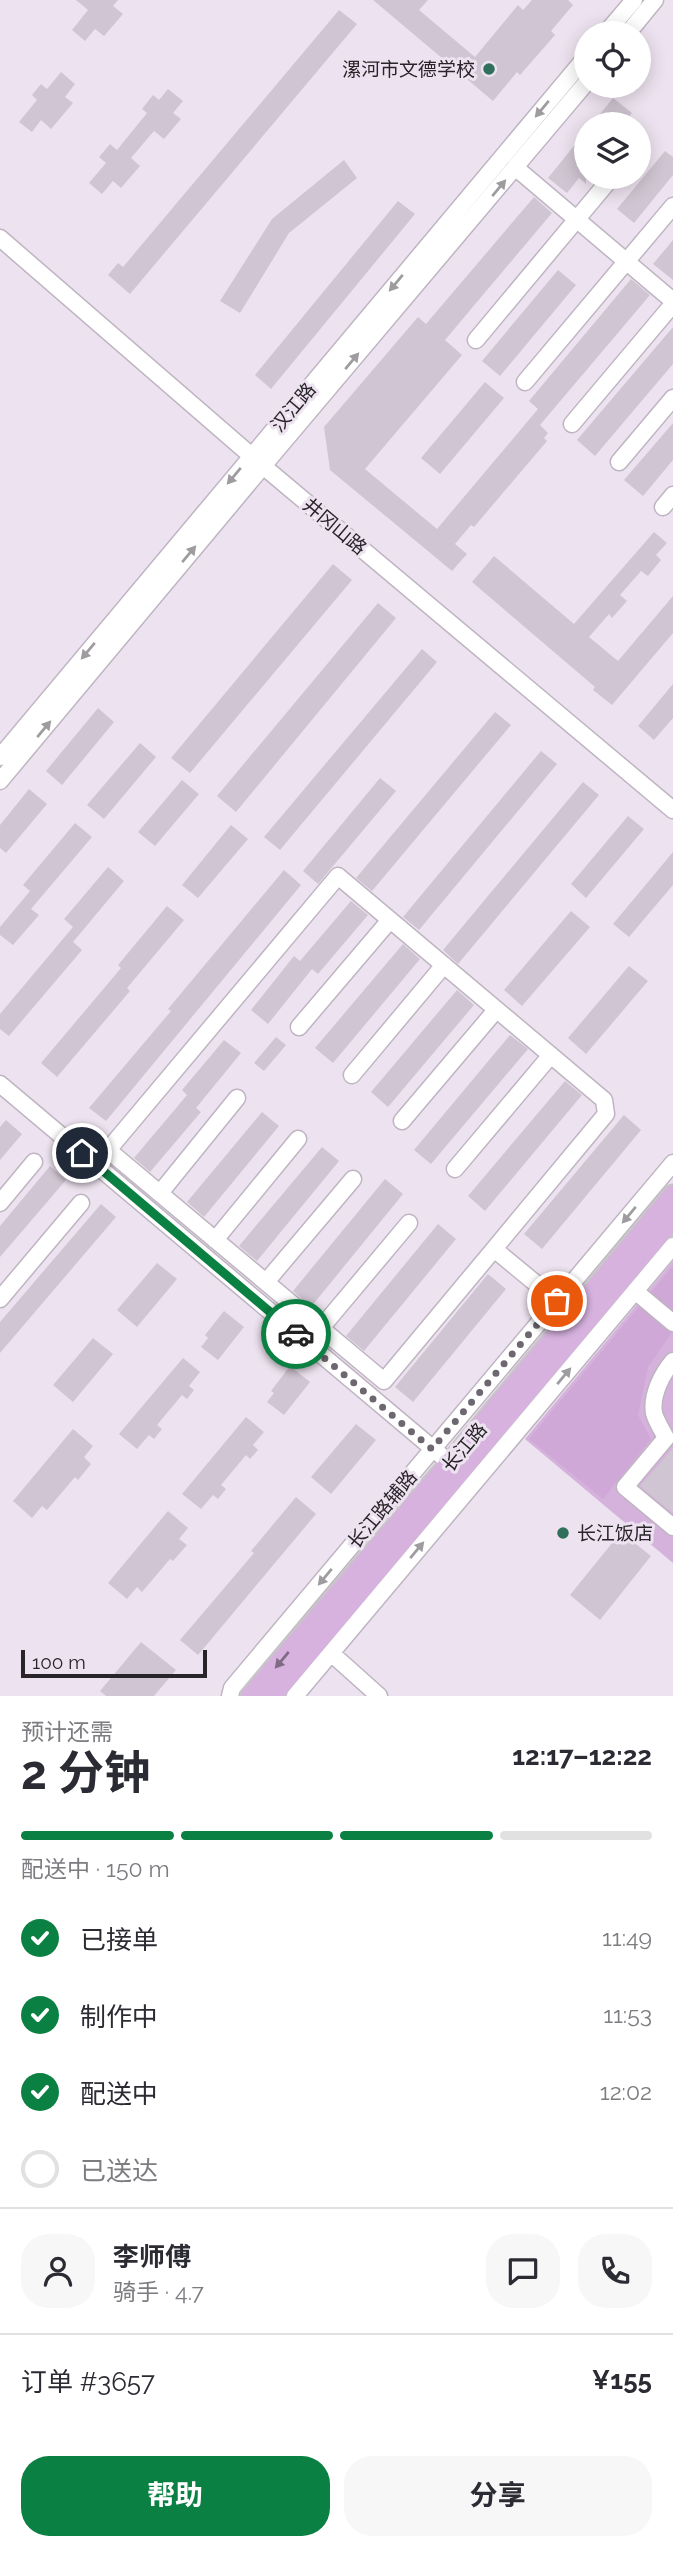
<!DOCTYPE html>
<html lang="zh">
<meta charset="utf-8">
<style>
body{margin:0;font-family:Raleway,"Noto Sans SC",sans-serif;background:#f7f7f7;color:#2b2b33;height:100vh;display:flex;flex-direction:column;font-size:26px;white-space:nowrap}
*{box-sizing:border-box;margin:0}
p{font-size:23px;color:#7c7c81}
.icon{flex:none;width:38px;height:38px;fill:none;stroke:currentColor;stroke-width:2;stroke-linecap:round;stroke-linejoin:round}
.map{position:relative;height:1696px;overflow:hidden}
.panel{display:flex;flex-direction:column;background:#fff;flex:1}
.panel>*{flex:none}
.controls{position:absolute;left:574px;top:21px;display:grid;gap:14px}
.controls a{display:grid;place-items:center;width:77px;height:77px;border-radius:50%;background:#fff;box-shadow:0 4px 18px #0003;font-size:35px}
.scale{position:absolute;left:21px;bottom:18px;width:186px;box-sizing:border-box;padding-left:7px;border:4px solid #282429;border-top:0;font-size:19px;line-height:24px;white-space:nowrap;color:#282429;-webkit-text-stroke:5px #ede3f0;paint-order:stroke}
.pin{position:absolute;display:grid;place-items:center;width:60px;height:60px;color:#fff;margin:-30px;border:4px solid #fff;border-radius:50%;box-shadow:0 2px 7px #0007}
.courier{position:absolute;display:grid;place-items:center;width:70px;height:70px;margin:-35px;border:5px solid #0b8043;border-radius:50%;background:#fff;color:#222;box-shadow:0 2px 9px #0007}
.overview em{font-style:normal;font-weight:700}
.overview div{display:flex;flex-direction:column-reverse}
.overview{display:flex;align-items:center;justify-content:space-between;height:119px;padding:0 21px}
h1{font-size:46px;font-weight:700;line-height:52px}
.bar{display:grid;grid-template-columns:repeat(4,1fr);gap:10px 7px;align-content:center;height:84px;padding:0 21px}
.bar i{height:9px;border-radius:5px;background:#e1e1e2}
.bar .active{background:#0b8043}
.bar p{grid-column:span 4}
.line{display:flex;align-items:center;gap:18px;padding:0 21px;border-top:2px solid #e1e1e2}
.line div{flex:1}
.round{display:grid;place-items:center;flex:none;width:74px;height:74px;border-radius:28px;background:#f7f7f7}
ol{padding:0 21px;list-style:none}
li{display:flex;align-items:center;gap:21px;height:77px}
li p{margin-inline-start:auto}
li .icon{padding:7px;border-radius:50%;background:#0b8043;color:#fff;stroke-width:4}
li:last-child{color:#7c7c81}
li i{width:38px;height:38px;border:4px solid #e1e1e2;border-radius:50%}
.primary-button{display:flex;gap:14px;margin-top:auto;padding:14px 21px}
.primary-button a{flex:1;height:80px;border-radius:28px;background:#0b8043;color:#fff;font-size:28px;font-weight:700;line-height:80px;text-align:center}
.primary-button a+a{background:#f7f7f7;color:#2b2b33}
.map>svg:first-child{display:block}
.green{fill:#d4b2dc}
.forest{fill:#cfa8d7}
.building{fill:#d0c5d2}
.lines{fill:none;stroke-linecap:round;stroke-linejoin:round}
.minor-casing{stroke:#bfb4c1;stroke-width:19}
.major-casing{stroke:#c7c6c7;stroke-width:23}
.minor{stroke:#fff;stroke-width:16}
.major{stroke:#d7b2df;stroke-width:19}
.oneway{fill:#9e9c9f}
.oneway2{fill:#806b84}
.done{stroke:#6d676f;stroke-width:7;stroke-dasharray:0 12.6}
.route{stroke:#0b8043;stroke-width:9}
.poi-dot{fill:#306f5b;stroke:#ede3f0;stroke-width:2.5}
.labels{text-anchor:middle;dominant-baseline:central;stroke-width:6;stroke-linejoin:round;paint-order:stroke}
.poi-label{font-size:19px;fill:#282429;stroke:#ede3f0;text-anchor:end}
.street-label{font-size:19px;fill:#282429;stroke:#ede3f0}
</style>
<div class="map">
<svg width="673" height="1696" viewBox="0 0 673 1696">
<rect width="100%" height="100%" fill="#ede3f0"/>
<path class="green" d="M673 1261V1563L525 1439Z"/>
<path class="forest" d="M673 1266V1331L648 1367 638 1415 651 1439 603 1499 529 1439Z"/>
<path class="building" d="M76 0H118L113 6 123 14 104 36 95 29 85 41 72 30 88 10Z
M373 0H428L419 10 475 57 518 5 523 10 532 0H568L573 5 551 31 555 35 520 75 517 72 493 101Z
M339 10 357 24 130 294 108 275 118 263 123 267Z
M61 72 75 84 65 97 73 103 51 129 41 120 32 132 19 122 37 100 32 95 41 84 47 89Z
M168 89 183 101 173 113 181 119 164 139 154 131 131 158 140 166 121 188 113 181 102 194 89 183 106 163 99 157 110 144 117 150 147 113 142 109 153 95 159 100Z
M613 98 632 113 622 124H592Z
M586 131V184L579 178 567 193 548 178Z
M665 151 673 157V175L634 223 617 209Z
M344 160 357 178 289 233 240 313 220 301 272 219Z
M534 197 552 213 445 340 462 355 365 469 437 529 538 409 529 401 631 279 650 295 540 425 548 433 544 438 547 441 474 527 471 525 455 544 467 554 452 571 330 470 324 427 418 317 426 324Z
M398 201 415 214 271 389 255 375Z
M673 240V280L653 264Z
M558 270 576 285 500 376 482 361Z
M673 327V364L595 456 577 440Z
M485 382 504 398 440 474 421 458Z
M673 423V460L643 496 624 480Z
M654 532 667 543 656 555 661 560 648 576 641 571 620 595 627 601 612 618 609 614 589 637 618 661 673 596V633L612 705 593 690 595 687 472 582 494 556 574 624Z
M333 564 352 580 190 773 171 758Z
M378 603 396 618 236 812 217 796Z
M422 649 437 662 280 850 264 837Z
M673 684V718L654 740 638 726Z
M98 708 114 722 62 785 46 771Z
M495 712 511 725 372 891 356 878Z
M140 743 156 757 104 819 87 805Z
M541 751 557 764 419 930 403 917Z
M380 778 396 791 318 884 303 871Z
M182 780 199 794 155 846 138 832Z
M583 782 599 795 458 964 443 950Z
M29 789 47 804 6 853 0 848V825Z
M628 816 644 829 586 898 571 884Z
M75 823 92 837 31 909 39 915 13 945 0 935V927L30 891 23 885Z
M231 825 248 839 198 898 182 885Z
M673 852V885L629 937 613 924Z
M108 867 124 881 73 942 82 950 9 1036 0 1029V1014L73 927 64 919Z
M284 870 301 885 106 1121 89 1108 171 1011 168 1009Z
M351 901 368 915 318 974 312 969 268 1024 251 1010 294 956 300 961Z
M167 906 184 920 127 988 130 991 57 1077 41 1063 121 968 118 965Z
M571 911 590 927 522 1006 504 990Z
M403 944 420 959 333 1063 315 1048Z
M629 966 648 981 586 1054 568 1038Z
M457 990 474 1005 388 1107 371 1092Z
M510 1035 528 1049 431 1164 414 1150Z
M276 1037 286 1045 264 1071 254 1063Z
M224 1040 241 1053 196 1108 201 1112 150 1172 134 1158 187 1095 182 1090Z
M565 1081 582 1095 485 1211 468 1196Z
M262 1112 279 1126 204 1217 187 1202Z
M624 1115 641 1130 542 1249 524 1234Z
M6 1120 22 1134 0 1160V1127Z
M322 1147 339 1161 257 1261 239 1246Z
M50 1166 66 1180 0 1257V1226Z
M385 1179 403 1194 311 1307 293 1291Z
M101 1204 116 1217 0 1353V1322Z
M438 1224 456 1239 364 1351 346 1336Z
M157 1263 177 1279 137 1327 117 1310Z
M488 1274 506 1289 413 1402 395 1387Z
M224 1311 244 1327 218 1360 201 1347 208 1338 205 1335Z
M93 1338 113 1354 73 1402 53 1385Z
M183 1358 200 1372 189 1386 194 1390 187 1399 182 1395 157 1425 162 1429 154 1439 149 1435 137 1449 119 1434Z
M290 1366 310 1382 284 1415 267 1402 274 1393 271 1391Z
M246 1417 264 1432 253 1445 258 1450 250 1459 246 1455 221 1485 226 1489 218 1499 213 1495 201 1509 182 1494Z
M356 1424 376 1440 331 1494 311 1477Z
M73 1429 93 1446 84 1457 91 1464 78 1480 75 1477 47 1510 42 1506 32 1518 13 1501Z
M673 1448V1513L640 1486Z
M296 1497 316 1514 198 1655 180 1640 254 1553 251 1551Z
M168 1511 188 1528 179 1539 187 1545 173 1561 170 1559 142 1592 137 1587 127 1599 108 1583Z
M621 1532 651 1556 600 1620 570 1595Z
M141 1642 176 1670 154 1696H106L100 1691Z"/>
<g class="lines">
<g class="minor-casing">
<path id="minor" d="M606 33 634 0
M628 33 655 0
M516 168 673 301
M0 238 263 466 673 810
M476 340 612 177
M525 382 673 206
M572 424 673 304
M619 462 673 398
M663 507 673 495
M0 757 586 57
M0 781 263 466 586 83
M299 1027 390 920
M352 1075 444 965
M0 1084 450 1463
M402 1121 496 1010
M455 1169 551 1055
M160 1193 237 1098
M0 1203 34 1162
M215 1240 298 1139
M494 1249 384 1381 108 1150 338 876 604 1100 606 1114 494 1249 557 1301
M266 1282 353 1179
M635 1291 673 1323
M0 1299 81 1203
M321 1328 409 1223
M673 1361C662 1374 651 1395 654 1413 656 1421 662 1430 666 1438L625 1487 673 1527
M331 1653 379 1696
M230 1696 232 1688 673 1163
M295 1696 673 1246"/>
</g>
<g class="major-casing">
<path id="major" d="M251 1696 450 1463 673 1195
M272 1696 673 1218"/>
</g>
<use href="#minor" class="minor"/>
<use href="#major" class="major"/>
</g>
<defs><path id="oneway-solid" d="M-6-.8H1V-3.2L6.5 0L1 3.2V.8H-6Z" transform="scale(1.75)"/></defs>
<g class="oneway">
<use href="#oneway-solid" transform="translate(542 109) rotate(130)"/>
<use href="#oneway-solid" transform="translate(499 188) rotate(-50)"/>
<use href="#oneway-solid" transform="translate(396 283) rotate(130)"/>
<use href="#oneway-solid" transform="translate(352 361) rotate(-50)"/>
<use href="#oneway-solid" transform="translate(234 476) rotate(130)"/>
<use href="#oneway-solid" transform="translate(189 554) rotate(-50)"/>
<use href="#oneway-solid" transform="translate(88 651) rotate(130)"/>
<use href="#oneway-solid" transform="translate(44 729) rotate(-50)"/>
<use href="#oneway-solid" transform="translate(629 1215) rotate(130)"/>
<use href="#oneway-solid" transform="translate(564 1376) rotate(-50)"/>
<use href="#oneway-solid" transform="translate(417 1550) rotate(-50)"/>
<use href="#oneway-solid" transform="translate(325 1577) rotate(130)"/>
</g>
<use class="oneway2" href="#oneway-solid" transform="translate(282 1660) rotate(130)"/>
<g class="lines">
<path class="done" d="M296 1334 432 1449 557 1301"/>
<path class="route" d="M82 1153 296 1334"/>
</g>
<g class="poi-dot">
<circle cx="489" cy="69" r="7"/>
<circle cx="563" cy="1533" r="7"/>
</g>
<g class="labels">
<g class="poi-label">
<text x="475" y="69">漯河市文德学校</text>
<text x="577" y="1533" text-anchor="start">长江饭店</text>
</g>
<g class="street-label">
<text transform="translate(293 407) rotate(-50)">汉江路</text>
<text transform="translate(335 526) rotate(40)">井冈山路</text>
<text transform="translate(464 1447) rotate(-50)">长江路</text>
<text transform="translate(382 1509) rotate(-50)">长江路辅路</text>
</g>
</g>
</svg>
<div class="controls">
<a><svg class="icon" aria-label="locate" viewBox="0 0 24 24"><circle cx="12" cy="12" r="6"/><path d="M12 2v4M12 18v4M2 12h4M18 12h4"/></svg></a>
<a><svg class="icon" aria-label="layers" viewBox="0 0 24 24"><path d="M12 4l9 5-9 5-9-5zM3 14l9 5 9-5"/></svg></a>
</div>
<div class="scale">100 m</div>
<div class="pin" style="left:557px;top:1301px;background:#ea580c"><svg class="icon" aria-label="bag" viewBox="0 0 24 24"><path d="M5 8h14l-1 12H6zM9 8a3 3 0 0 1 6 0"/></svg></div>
<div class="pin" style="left:82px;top:1153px;background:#1f2937"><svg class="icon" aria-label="home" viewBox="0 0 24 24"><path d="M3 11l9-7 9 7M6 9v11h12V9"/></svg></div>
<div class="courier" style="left:296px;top:1334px"><svg class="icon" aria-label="car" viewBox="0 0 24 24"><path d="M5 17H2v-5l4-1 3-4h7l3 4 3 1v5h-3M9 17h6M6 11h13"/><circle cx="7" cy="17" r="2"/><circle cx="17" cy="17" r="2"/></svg></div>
</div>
<section class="panel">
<div class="overview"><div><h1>2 分钟</h1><p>预计还需</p></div><em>12:17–12:22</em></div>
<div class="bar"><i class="active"></i><i class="active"></i><i class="active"></i><i></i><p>配送中 · 150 m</p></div>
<ol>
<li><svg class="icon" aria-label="check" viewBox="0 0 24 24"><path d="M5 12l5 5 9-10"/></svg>已接单<p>11:49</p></li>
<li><svg class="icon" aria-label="check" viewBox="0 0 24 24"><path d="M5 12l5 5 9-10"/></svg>制作中<p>11:53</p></li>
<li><svg class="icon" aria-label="check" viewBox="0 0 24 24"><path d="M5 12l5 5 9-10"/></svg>配送中<p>12:02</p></li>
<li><i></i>已送达</li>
</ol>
<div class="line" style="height:126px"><a class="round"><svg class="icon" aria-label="person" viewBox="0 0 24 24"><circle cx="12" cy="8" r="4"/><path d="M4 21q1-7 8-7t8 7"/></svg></a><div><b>李师傅</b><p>骑手 · 4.7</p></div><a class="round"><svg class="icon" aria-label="chat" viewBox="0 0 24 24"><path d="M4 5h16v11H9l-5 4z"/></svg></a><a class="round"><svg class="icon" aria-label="phone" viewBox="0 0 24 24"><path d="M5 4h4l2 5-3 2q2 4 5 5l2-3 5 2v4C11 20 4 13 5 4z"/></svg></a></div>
<div class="line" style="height:91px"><div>订单 #3657</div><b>¥155</b></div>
<div class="primary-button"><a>帮助</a><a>分享</a></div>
</section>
